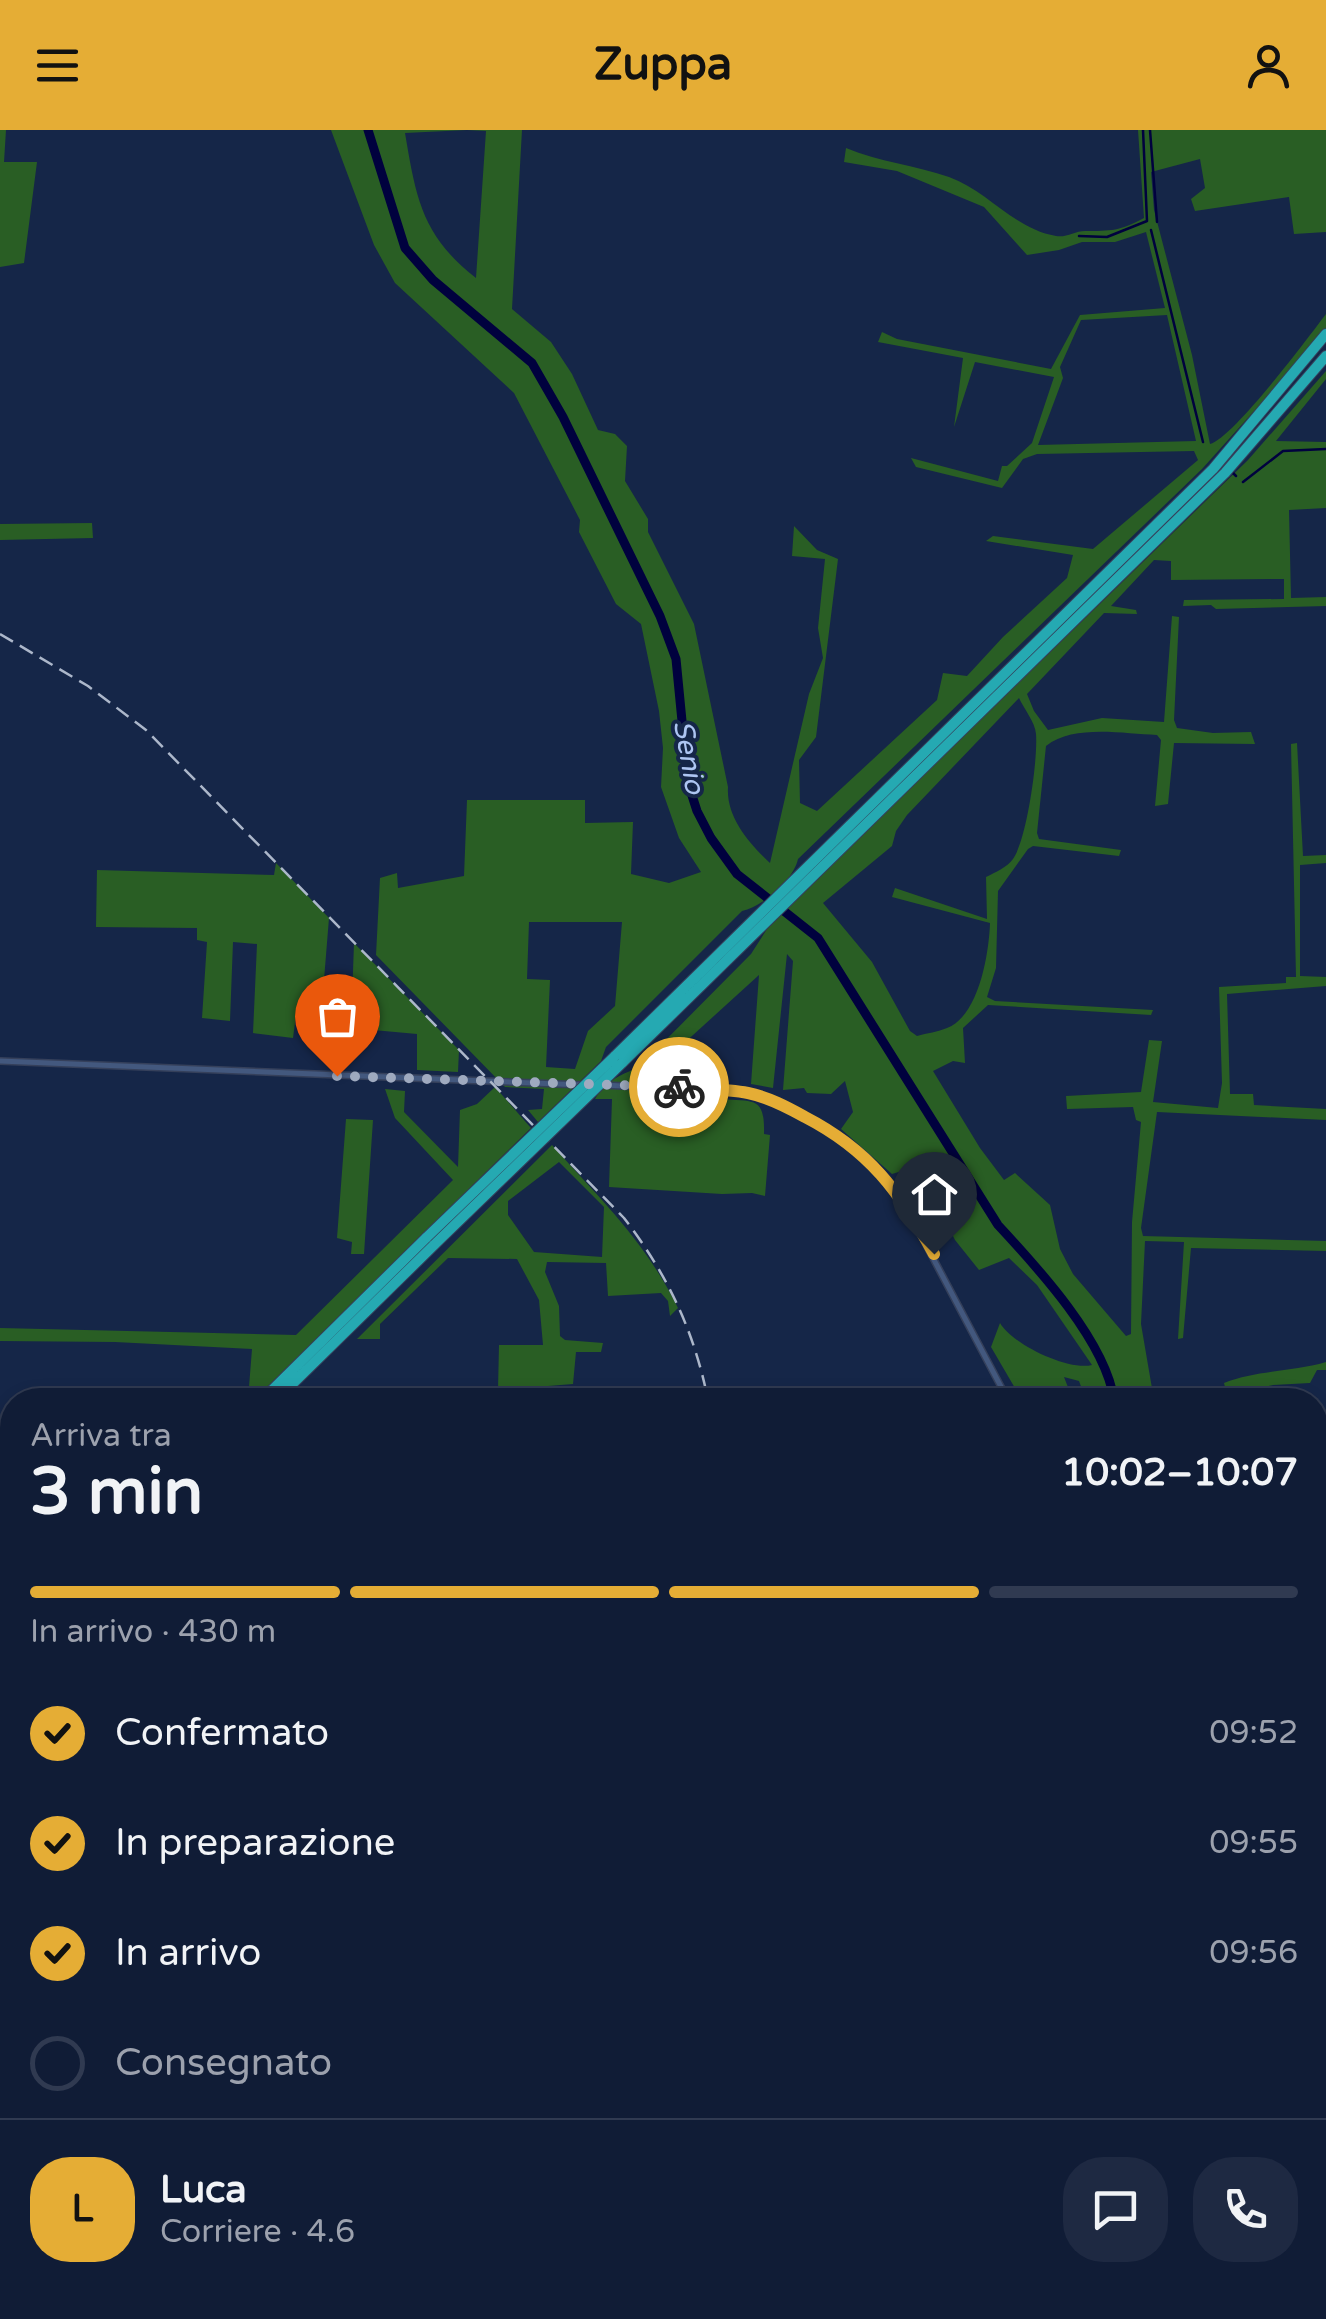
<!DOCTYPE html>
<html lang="it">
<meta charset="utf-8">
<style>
body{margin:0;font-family:"Varela Round",sans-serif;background:#1e2942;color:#f1f3f6;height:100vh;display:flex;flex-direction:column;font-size:38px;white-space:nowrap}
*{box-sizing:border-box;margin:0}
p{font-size:32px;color:#9ca1ad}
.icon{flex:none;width:55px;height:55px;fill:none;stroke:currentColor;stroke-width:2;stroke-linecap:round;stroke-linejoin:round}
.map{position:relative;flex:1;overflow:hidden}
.details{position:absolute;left:0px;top:1258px;width:1328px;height:932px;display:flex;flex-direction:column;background:#101c36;border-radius:40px 40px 0 0;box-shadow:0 5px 15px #0003,0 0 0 2px #303a51}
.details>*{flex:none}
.pin{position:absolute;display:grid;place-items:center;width:85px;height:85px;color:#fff;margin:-102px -42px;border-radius:50% 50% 50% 0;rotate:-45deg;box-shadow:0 0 10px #0007}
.pin .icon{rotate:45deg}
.courier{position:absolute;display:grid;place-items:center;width:100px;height:100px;margin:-50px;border:8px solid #e5ad35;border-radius:50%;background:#fff;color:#222;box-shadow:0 2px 12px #0007}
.overview em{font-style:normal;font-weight:800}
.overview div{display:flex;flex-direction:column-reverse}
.overview{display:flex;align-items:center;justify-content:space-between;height:170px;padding:0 30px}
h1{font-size:65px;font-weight:800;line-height:75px}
.bar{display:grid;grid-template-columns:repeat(4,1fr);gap:15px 10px;align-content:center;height:120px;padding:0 30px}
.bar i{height:12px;border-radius:8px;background:#303a51}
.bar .current{background:#e5ad35}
.bar p{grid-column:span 4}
.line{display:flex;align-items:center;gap:25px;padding:0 30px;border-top:2px solid #303a51}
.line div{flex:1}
.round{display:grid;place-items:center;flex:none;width:105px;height:105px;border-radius:40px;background:#1e2942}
ol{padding:0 30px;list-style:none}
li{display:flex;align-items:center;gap:30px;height:110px}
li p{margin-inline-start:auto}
li .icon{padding:10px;border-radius:50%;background:#e5ad35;color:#111;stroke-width:4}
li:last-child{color:#9ca1ad}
li i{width:55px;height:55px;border:5px solid #303a51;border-radius:50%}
header{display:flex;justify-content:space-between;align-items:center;height:130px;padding:0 30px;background:#e5ad35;color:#111;font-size:45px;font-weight:800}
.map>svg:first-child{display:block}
.green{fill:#295e24;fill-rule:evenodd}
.water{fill:#00013e}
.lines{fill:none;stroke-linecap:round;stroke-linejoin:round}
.stream{stroke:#00013e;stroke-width:2.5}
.river{stroke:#00013e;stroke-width:9}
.minor-casing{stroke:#35405b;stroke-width:8}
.major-casing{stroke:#35405b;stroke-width:10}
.highway-casing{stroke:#35405b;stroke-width:12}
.minor{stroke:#43587e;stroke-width:5}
.major{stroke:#31899d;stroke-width:8}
.highway{stroke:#25a9b2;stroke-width:10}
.rail{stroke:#acb7ca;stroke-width:2.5;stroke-dasharray:15 8;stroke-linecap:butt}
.highway-bridge-casing{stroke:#35405b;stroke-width:12;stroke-linecap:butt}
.highway-bridge{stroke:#25a9b2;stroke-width:10}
.done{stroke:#9faabf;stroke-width:10;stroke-dasharray:0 18}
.route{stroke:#e5ad35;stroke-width:12}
.labels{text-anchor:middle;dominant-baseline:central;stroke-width:8;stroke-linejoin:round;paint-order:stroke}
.water-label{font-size:28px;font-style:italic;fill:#adc5f2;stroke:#152648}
</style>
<header><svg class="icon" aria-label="menu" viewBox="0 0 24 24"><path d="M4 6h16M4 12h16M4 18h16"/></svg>Zuppa<svg class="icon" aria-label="person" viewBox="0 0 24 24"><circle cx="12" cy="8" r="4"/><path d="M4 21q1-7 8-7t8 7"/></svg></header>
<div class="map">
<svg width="1326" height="2189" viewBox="0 0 1326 2189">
<rect width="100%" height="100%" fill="#152648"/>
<path class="green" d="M0 0H6L4 32H37L24 133 0 137Z
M331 0H522L512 179 551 212 572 244 598 300 615 304 627 316 625 351 648 389V402L694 494 728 657C726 687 749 713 770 733L809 564 823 528 818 498 825 429 792 426 794 396 817 420 838 429 816 607 799 630 800 673 817 681 937 570 943 543 967 546 1003 507 1067 448 1073 425 986 411 993 406 1093 419 1198 330 1194 321 1037 324 1023 329 1002 358 916 337 911 328 998 351 1002 336H1007L1032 313 1054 247 975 232 954 297 963 228 878 212 882 202 897 209 1051 239 1080 185 1165 178 1146 102 1115 112H1082L1059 120 1027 125 984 77 897 41 844 32 846 18C879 32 915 35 949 47 988 61 1014 99 1056 106 1066 108 1075 101 1085 101 1111 101 1120 101 1144 88L1138 0H1326V102L1294 104 1289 67 1195 81 1191 69 1205 58 1200 29 1151 42 1154 80 1192 225 1210 314C1233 308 1308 208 1326 184V201L1202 339 798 729C793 751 763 776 742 781L606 917 601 931 538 992 528 980 542 979 544 959 505 957 376 825 380 748 397 743 398 758 464 746 467 670H585V693L633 692 631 744 669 753 701 742 679 708 661 657 663 618 659 581 641 494 616 474 579 402 580 390 514 263 395 153 374 115ZM467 0 486 1 476 148C422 106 416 68 405 3ZM1167 185 1196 311 1038 315 1063 248 1060 237 1081 190ZM529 792H622L615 876 588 901 575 939 546 937 550 850 527 849Z
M1326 241V249L1276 311 1326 312V378L1289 380 1291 468 1326 467V476L1216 479 1211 475 1183 476 1184 470 1284 469V449L1171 450V431L1154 430 1111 476 1136 480 1137 484 1104 483 1027 564 1034 581 1048 600 1102 588 1164 592 1172 486 1179 487 1174 590 1177 598 1213 603 1251 602 1255 614 1174 613 1168 674 1155 676 1161 610 1157 605C1123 604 1074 594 1046 616L1037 703 1039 709 1121 720 1119 726 1033 716 1028 719 998 761 996 838 987 867 995 871 1153 880 1151 885 988 875 963 898 965 933 953 931 933 941 980 1018 1004 1050 1015 1043 1050 1075 1060 1119 1073 1144 1126 1206 1131 1204 1132 1092 1141 992 1136 990 1133 977 1067 979 1066 966 1141 962 1149 910 1162 911 1153 972 1218 978 1222 953 1219 857 1286 853V847H1296L1291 614 1297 613 1303 726 1326 725V733L1300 735V846L1326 847V856L1227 864 1230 964H1253L1254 975 1326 979V990L1157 982 1141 1098 1143 1106 1326 1111V1121L1191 1118 1183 1208 1178 1209 1184 1112 1145 1111 1141 1194 1154 1270H1086L1079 1251 1064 1247 1073 1270H1022L991 1217 1000 1193C1012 1214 1068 1241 1092 1235L1037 1155 1009 1128 979 1140 955 1110 918 1036 892 1044 841 999 853 982 845 951 831 964 807 963 804 958 783 960 793 831 787 824 773 958 751 954 759 845 648 946 650 949 722 951V969C754 972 765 966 764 1004L770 1005 765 1066 752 1063 722 1064 609 1057 612 969H595C606 951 619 945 638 938L751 824 767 799 807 758 1248 330ZM1019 568C1024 579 1035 592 1036 604 1038 629 1027 709 1013 729 1006 738 996 742 986 747L987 789 895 758 892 767 990 793C989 823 979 886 947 898 938 902 927 903 917 906L910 901 872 832 823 773 892 716 896 701 907 685Z
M92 393 93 408 0 410V394Z
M276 733 329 788 321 887 296 885 293 908 253 903 257 814 233 812 230 891 202 888 207 812 197 810V798L96 797 97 740 274 745Z
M354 813 459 920 458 942 417 940V904L351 898Z
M495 957 531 998 254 1270H234L249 1257 252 1219 115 1212 0 1211V1198L296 1205 453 1050 395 988 385 959 405 961 404 982 458 1037 460 980 477 974Z
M346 989 373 990 364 1124H351L352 1112 337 1108Z
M552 1015C601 1070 645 1111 678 1178L670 1186 668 1171 661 1163 608 1166 606 1133 547 1132 545 1142 559 1176 560 1206 565 1210 603 1213 601 1222H576L573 1254 498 1260 499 1215H543L539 1170 517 1129 448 1128 380 1194V1209H357ZM559 1032 604 1077 602 1127 534 1122 508 1085V1071Z
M1326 1232V1240H1317L1310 1253 1273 1255 1227 1265 1224 1253C1257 1240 1292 1242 1326 1232Z
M0 1419 12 1428V1508L0 1519Z
M1097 2178H1200L1326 2185V2189L1166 2185 1165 2189H1103Z"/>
<path class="water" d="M301 2178H444L443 2189H413L409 2185 404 2189H312Z"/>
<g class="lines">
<path class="stream" d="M1150 0 1157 92
M1151 100 1203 312
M1079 106 1107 107 1147 91 1143 0
M1233 343 1236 346
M1243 352 1283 321 1326 319"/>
<path class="river" d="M368 0 405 118 433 150 532 233 563 287 660 486 676 529 688 653 697 681 711 708 737 744 818 808 998 1095C1038 1138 1106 1212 1114 1270
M1122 2178 1128 2189"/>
<g class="minor-casing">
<path id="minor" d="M0 931 583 955
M604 955 750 963 780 974 846 1010 867 1027 904 1073 1008 1270
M1315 1542 1326 1539
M1315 1860 1326 1866"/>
</g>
<g class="major-casing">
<path id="major" d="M0 1496 12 1509
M0 1855 12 1867
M0 1995H12"/>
</g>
<g class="highway-casing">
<path id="highway" d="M614 927 1213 339 1326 204
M622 933 1225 343 1326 226
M262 1270 427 1107
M276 1270 435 1114
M0 1528 12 1516
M0 1546 12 1533"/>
</g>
<use href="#minor" class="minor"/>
<use href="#major" class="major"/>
<use href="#highway" class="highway"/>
<path class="rail" d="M0 504 88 556 146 600 624 1088C667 1144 694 1200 708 1270
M883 2178 892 2189"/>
<g class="highway-bridge-casing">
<path id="highway-bridge" d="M427 1107 614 927
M435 1114 622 933"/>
</g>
<use href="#highway-bridge" class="highway-bridge"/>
</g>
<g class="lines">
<path class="done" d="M337 946 679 957"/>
<path class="route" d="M679 957C702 959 726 959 748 963 768 967 787 977 805 987 869 1020 900 1062 934 1124"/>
</g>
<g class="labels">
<g class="water-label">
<text transform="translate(689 627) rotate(80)">Senio</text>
</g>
</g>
</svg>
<div class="pin" style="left:337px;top:946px;background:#ea580c"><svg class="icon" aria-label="bag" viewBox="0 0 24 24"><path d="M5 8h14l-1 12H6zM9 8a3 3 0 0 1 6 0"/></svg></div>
<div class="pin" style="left:934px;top:1124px;background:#1f2937"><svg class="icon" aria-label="home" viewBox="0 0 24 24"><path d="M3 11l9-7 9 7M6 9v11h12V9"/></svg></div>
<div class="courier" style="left:679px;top:957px"><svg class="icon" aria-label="bike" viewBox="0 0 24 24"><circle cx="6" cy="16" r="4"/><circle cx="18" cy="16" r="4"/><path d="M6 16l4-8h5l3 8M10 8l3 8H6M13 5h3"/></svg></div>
<section class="details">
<div class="overview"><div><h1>3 min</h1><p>Arriva tra</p></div><em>10:02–10:07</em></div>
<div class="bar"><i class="current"></i><i class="current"></i><i class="current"></i><i></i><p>In arrivo · 430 m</p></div>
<ol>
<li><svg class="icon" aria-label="check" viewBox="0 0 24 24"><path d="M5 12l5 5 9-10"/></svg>Confermato<p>09:52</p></li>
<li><svg class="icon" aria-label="check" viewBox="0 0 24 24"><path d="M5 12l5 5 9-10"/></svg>In preparazione<p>09:55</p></li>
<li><svg class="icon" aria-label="check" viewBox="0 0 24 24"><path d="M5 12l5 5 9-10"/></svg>In arrivo<p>09:56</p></li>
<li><i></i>Consegnato</li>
</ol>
<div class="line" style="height:180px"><b class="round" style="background:#e5ad35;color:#111">L</b><div><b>Luca</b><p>Corriere · 4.6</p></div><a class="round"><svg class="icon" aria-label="chat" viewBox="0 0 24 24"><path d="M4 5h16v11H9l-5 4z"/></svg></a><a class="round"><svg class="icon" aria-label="phone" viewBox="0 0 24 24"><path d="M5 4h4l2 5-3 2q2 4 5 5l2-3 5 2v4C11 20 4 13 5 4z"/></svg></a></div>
</section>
</div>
